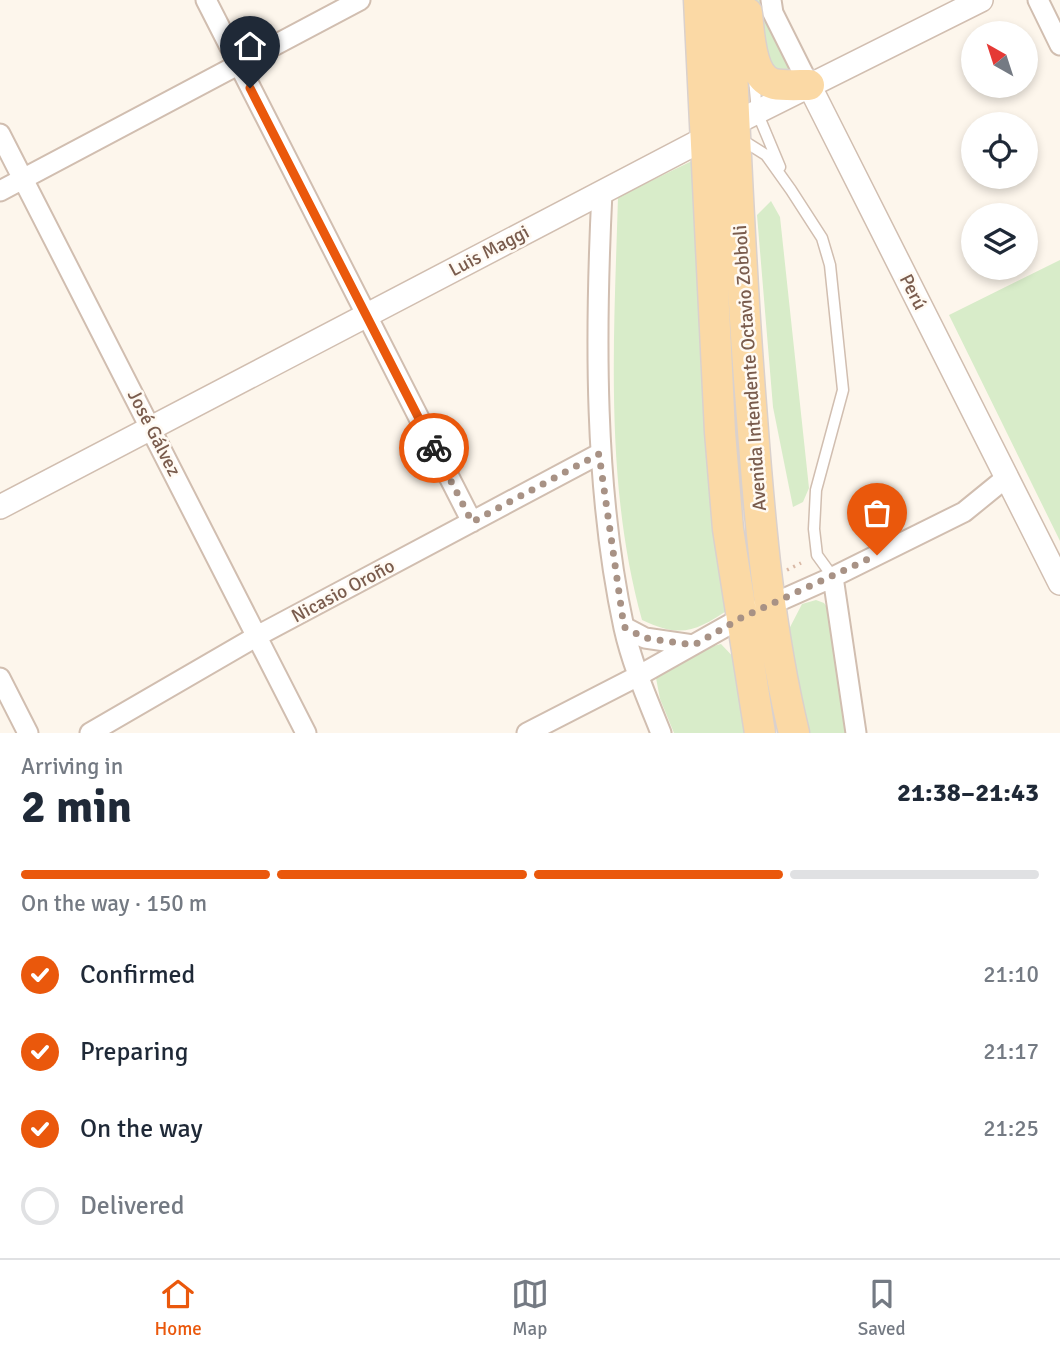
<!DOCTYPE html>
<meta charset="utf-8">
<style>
body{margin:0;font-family:Signika,sans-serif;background:#f6f6f7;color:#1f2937;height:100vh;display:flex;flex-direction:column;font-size:26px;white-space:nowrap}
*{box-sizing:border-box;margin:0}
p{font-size:23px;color:#747a83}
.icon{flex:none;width:38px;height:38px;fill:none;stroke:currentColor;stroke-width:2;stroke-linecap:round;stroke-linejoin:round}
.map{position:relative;height:733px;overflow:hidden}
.panel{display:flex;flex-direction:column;background:#fff;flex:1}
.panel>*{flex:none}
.needle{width:46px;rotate:321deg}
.tools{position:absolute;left:961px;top:21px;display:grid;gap:14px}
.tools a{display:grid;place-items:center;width:77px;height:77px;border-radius:50%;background:#fff;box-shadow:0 4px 10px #0003;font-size:35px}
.pin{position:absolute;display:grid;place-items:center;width:60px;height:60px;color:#fff;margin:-72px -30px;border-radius:50% 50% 50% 0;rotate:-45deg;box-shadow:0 0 7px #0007}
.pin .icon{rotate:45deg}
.courier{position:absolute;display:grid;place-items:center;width:70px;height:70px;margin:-35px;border:5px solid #ea580c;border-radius:50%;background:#fff;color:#222;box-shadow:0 2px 9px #0007}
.headline em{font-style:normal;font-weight:700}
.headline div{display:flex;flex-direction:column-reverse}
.headline{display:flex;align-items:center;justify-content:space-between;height:119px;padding:0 21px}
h1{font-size:46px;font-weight:700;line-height:52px}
.bar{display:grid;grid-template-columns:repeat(4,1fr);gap:10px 7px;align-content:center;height:84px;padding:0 21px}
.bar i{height:9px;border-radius:5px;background:#e0e1e3}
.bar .selected{background:#ea580c}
.bar p{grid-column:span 4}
ol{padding:0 21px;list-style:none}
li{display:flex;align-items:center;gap:21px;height:77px}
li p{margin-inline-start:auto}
li .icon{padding:7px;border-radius:50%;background:#ea580c;color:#fff;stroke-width:4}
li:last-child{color:#747a83}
li i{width:38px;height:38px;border:4px solid #e0e1e3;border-radius:50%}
.dock{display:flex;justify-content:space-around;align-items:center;height:98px;border-top:2px solid #e0e1e3;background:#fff;font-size:19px;color:#747a83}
.dock a{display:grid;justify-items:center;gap:4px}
.dock .selected{color:#ea580c}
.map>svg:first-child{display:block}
.green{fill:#d8ecc9}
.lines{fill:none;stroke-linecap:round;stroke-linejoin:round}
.service-casing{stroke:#d1beb0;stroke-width:13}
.minor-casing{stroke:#d1beb0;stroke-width:23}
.tertiary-casing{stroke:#d1beb0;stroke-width:26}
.primary-casing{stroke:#dad1cd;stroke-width:33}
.path{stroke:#d9b8a5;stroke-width:3.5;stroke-dasharray:2 5;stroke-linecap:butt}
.service{stroke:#fff;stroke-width:10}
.minor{stroke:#fff;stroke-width:19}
.tertiary{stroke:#fff;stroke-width:23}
.primary{stroke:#fbd9a5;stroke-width:30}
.done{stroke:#a89285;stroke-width:7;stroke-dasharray:0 12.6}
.route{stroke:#ea580c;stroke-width:9}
.labels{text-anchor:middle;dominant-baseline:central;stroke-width:5;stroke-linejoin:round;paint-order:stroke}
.street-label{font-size:19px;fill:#7a5c4d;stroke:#fffaf3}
</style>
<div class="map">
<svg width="1060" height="733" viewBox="0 0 1060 733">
<rect width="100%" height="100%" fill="#fdf6ec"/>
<path class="green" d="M750 0H764L798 80 768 74Z
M700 157 731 608C696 631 682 639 642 620 604 483 614 337 618 197Z
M771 201 780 217 809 488 803 502 793 507 773 407 757 215Z
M1060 260V541L949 315Z
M816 600 824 603 829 610 845 733H804L786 635 802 604Z
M721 644 739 663 751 733H674L660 699 656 678 706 648Z"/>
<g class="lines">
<g class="service-casing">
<path id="service" d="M754 79 757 112 780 167
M739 138 766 155 791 190 822 238 830 265 843 390 816 490 814 529 817 555 833 577"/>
</g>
<g class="minor-casing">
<path id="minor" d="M206 0 472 522
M771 0 773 13 809 85
M1038 0 1060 45
M0 134 306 733
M0 191 360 0
M602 192C595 334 594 489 624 628 632 664 647 698 661 733
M833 577 856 733
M624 627 645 638 693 645
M0 678 28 733
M90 733 259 635 599 454
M527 733 638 676 741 618 833 577 964 512 1007 477"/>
</g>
<g class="tertiary-casing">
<path id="tertiary" d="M809 85 1060 583
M0 507 721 130 981 0"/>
</g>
<g class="primary-casing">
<path id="primary" d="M699 0 720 432 728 529 760 733
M729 0C735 140 741 279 752 418 760 524 769 630 794 733
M747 13C749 32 750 78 774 84 785 86 798 85 809 85"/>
</g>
<path class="path" d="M787 570 801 563"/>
<use href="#service" class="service"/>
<use href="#minor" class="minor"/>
<use href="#tertiary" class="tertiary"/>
<use href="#primary" class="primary"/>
</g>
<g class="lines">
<path class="done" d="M434 448 472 522 599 454 624 627 645 638 694 645 741 618 877 555"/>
<path class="route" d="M250 88 434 448"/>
</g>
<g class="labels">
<g class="street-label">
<text transform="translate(489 251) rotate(-28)">Luis Maggi</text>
<text transform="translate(913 292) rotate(63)">Perú</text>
<text transform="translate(750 368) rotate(-94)">Avenida Intendente Octavio Zobboli</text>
<text transform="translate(154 433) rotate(63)">José Gálvez</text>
<text transform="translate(343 591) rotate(-28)">Nicasio Oroño</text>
</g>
</g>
</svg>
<div class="tools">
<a><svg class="needle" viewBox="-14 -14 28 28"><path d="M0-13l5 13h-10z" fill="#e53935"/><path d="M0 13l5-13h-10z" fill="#747a83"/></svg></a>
<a><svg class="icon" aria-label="locate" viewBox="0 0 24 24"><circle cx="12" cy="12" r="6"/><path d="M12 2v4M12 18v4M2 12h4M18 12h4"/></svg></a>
<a><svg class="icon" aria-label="layers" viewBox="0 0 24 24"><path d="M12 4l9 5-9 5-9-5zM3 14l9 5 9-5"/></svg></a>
</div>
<div class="pin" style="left:877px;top:555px;background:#ea580c"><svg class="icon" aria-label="bag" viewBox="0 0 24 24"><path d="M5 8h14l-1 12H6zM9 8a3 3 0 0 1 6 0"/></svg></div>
<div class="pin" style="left:250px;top:88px;background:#1f2937"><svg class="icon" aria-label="home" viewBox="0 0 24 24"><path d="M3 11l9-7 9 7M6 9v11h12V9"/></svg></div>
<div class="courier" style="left:434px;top:448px"><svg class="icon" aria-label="bike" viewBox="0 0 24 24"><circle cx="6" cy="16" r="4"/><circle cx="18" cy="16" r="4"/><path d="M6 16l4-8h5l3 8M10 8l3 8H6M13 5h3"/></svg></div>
</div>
<section class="panel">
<div class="headline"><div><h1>2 min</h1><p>Arriving in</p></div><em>21:38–21:43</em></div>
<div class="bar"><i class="selected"></i><i class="selected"></i><i class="selected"></i><i></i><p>On the way · 150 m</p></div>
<ol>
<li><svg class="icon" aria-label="check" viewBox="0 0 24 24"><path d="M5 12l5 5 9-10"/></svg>Confirmed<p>21:10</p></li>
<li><svg class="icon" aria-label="check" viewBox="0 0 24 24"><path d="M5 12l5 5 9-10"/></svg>Preparing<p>21:17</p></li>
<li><svg class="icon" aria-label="check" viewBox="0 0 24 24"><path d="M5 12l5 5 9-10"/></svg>On the way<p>21:25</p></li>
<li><i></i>Delivered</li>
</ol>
</section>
<nav class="dock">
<a class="selected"><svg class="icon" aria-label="home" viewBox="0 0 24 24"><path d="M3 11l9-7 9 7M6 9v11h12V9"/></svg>Home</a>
<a><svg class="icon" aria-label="map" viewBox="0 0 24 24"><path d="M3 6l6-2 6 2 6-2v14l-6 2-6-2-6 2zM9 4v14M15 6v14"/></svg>Map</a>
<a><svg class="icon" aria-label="saved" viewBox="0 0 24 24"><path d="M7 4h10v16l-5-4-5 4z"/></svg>Saved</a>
</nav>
